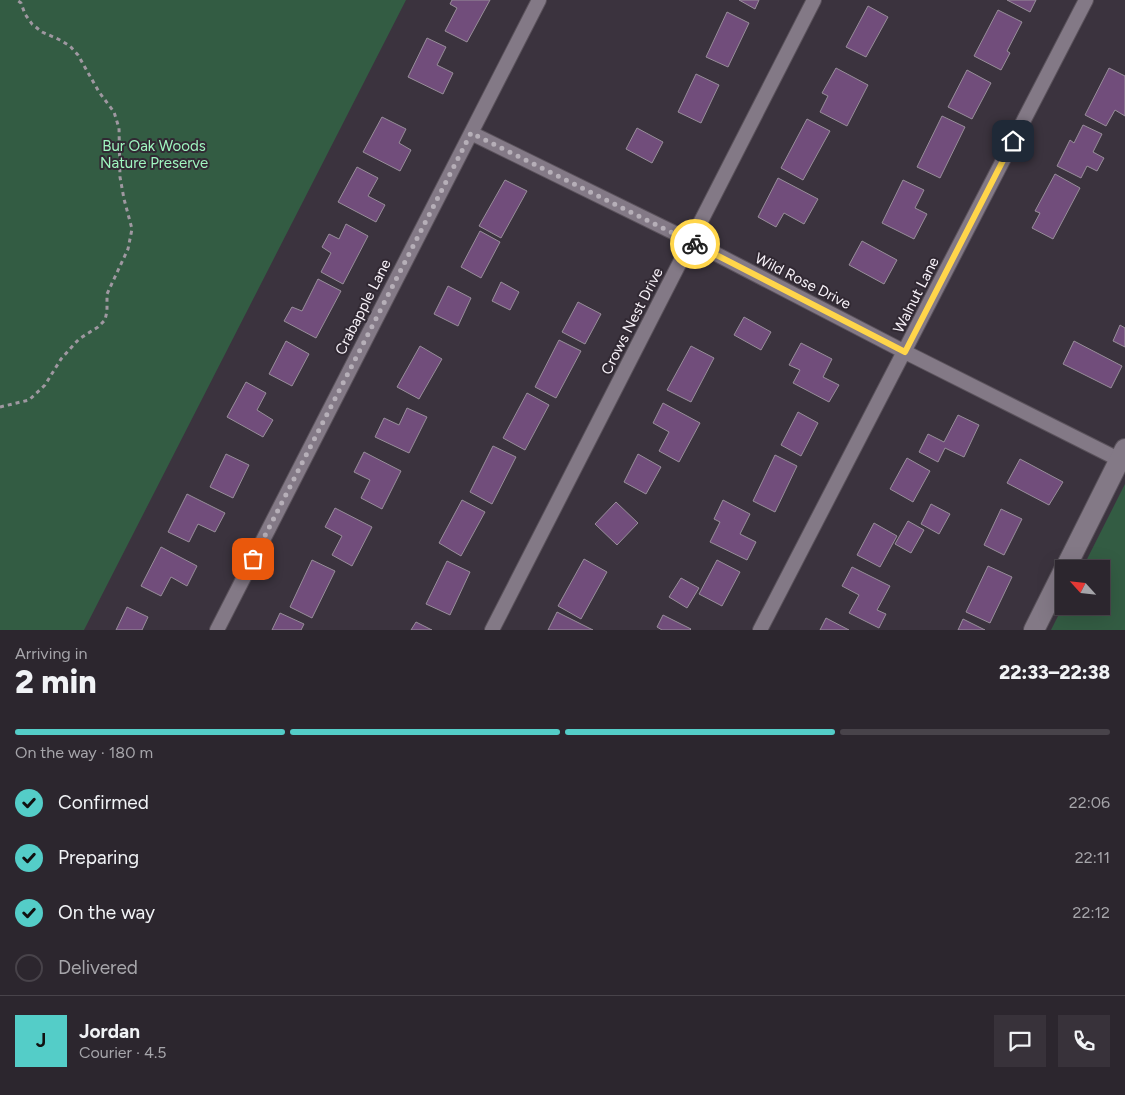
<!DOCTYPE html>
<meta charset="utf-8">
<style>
body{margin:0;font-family:Figtree,sans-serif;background:#38323a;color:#f1f3f6;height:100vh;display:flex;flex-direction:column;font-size:19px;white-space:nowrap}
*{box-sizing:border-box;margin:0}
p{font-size:16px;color:#a6a5aa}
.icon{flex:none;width:28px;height:28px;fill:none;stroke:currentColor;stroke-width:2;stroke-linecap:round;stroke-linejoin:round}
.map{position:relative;height:630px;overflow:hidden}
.panel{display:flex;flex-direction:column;background:#2c262e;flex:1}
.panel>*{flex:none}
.needle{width:32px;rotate:297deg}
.fabs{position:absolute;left:1055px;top:560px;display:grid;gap:10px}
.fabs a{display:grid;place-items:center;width:55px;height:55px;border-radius:0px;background:#2c262e;box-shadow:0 5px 20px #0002,0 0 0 1px #48434a;font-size:25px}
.pin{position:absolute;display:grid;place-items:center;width:42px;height:42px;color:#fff;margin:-21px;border-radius:10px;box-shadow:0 2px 8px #0006}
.courier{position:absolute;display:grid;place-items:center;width:50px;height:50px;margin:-25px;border:4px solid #ffd54a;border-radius:50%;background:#fff;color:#222;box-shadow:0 1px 6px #0007}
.summary em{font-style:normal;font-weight:800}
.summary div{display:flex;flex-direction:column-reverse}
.summary{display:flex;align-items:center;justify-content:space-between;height:85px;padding:0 15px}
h1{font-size:32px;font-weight:800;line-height:38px}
.bar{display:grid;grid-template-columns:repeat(4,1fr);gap:8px 5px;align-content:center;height:60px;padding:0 15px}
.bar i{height:6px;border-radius:4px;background:#48434a}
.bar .selected{background:#54cdc8}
.bar p{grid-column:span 4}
.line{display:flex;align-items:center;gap:12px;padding:0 15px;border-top:1px solid #48434a}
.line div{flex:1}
.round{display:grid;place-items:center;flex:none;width:52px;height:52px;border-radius:0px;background:#38323a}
ol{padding:0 15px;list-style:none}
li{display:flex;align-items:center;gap:15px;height:55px}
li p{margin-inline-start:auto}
li .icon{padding:5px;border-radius:50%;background:#54cdc8;color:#111;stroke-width:4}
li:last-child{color:#a6a5aa}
li i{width:28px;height:28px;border:2px solid #48434a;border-radius:50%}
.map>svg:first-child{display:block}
.green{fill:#335c43}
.building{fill:#714d7b;stroke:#988e9a}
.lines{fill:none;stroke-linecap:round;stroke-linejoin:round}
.street-casing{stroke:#5a525b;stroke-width:16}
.secondary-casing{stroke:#5a525b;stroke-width:22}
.path{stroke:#9f98a1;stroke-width:3;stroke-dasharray:4 4;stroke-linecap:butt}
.street{stroke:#837986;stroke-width:14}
.secondary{stroke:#837986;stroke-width:20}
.done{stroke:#b6afb8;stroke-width:5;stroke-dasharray:0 9}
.route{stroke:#ffd54a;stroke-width:6}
.labels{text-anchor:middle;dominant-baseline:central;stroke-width:4;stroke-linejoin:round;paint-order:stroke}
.park-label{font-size:15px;fill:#9ff5bf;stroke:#312933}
.street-label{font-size:15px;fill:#f8f2f9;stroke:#312933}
</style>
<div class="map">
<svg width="1125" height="630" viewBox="0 0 1125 630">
<rect width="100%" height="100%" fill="#3b333e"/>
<path class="green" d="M0 0H406L84 630H0Z
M1125 484V630H1051L1064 604V606H1101V569H1082Z"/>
<path class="building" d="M452 0H490L467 42 445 31 457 8 450 4Z
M739 0H759L755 9Z
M1007 0H1036L1030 12Z
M868 6 888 17 866 57 846 47Z
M998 10 1022 22 1007 51 1010 53 1001 70 974 56Z
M727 12 749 23 728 67 706 57Z
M427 38 446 47 437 65 453 73 443 94 408 77Z
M836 68 868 85 847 126 820 112 828 96 822 93Z
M1109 68 1125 76V116L1115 110 1106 126 1085 115Z
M967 70 991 83 972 119 948 107Z
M696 74 719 85 701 123 678 112Z
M942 116 965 127 940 178 917 167Z
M382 117 406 129 399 143 411 150 400 171 363 152Z
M807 119 830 131 803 180 781 168Z
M1083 125 1102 134 1093 152 1104 158 1097 171 1087 166 1081 178 1057 166 1070 140 1074 143Z
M637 128 663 142 652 163 626 149Z
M357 167 378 178 368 196 385 205 376 222 338 202Z
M1055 174 1080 188 1053 239 1032 228 1040 213 1035 211Z
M778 178 818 199 804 224 784 213 776 227 758 217Z
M505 180 527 191 501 238 479 226Z
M903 180 924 190 915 208 927 214 914 239 882 223Z
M346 224 368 236 343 284 321 272 331 253 322 247 329 234 339 239Z
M480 231 500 242 481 278 461 267Z
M862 241 897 260 884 284 849 265Z
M318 279 341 291 316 338 284 321 292 307 302 311Z
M501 282 519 292 510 310 492 301Z
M448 286 471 298 458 326 434 314Z
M578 302 601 314 585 344 562 332Z
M744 317 771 332 761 350 734 335Z
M1120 325 1125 328V347L1113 341Z
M559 340 581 351 556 398 535 387Z
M286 341 309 354 292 386 269 374Z
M1074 341 1122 366 1111 388 1063 364Z
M801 343 832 359 823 377 839 385 829 402 793 383 800 370 789 365Z
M420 346 442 359 419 399 397 387Z
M691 346 714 358 691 402 667 390Z
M246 382 266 393 257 410 273 420 263 437 227 417Z
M527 393 549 405 525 450 503 438Z
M663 403 700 423 679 462 659 451 669 432 653 423Z
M407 408 427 417 409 453 375 437 384 418 399 425Z
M798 412 818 423 801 456 781 445Z
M958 415 979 425 964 457 945 448 938 462 919 452 928 434 944 442Z
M493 446 516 457 492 504 470 492Z
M364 452 401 471 382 509 361 498 370 480 354 472Z
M226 454 249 465 233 498 210 487Z
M638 454 661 467 646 494 624 482Z
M775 455 797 466 775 512 753 501Z
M907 458 930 471 913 502 890 489Z
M1020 459 1063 482 1049 505 1007 483Z
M187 494 225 513 215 532 198 524 189 542 168 532Z
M462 500 485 512 461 556 439 543Z
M723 500 750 514 740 534 756 542 747 560 710 542 720 522 714 519Z
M616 502 638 523 617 545 595 524Z
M931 504 950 514 939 534 921 524Z
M335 508 372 527 352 566 332 555 342 536 325 527Z
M1001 509 1022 519 1004 555 984 545Z
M908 521 924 530 911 553 895 544Z
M874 523 897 536 880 567 857 555Z
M161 547 197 566 187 586 171 577 161 596 141 586Z
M584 559 607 572 581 619 558 606Z
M312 560 335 571 312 618 290 607Z
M717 560 740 572 722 606 699 594Z
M447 561 470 572 450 615 426 604Z
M988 566 1012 577 990 623 966 612Z
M852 567 890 586 877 610 886 614 879 628 849 613 859 595 842 586Z
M681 578 699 588 687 608 669 597Z
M127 607 148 617 142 630H116Z
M557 612 593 630H548Z
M280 613 304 624 301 630H272Z
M663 615 691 629 690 630H662L657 627Z
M826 618 849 630H820Z
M963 619 985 630H958Z
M416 622 432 630H411Z"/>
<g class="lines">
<g class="street-casing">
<path id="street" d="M471 133 691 241 905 352 1120 460
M217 630 539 0
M492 630 814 0
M760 630 1086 0"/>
</g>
<g class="secondary-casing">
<path id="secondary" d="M1065 569 1125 449
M1034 630 1064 570"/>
</g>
<path class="path" d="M0 407 29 400 45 385 61 359 79 339 98 327 105 320 107 311V294L128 249 132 229 124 199 120 177 119 128 114 112 99 92 78 55 70 46 60 40 42 32 32 24 25 14 21 3 17 0"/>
<use href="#street" class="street"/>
<use href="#secondary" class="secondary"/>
</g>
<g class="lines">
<path class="done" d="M253 559 471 133 695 244"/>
<path class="route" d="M695 244 905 352 1013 141"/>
</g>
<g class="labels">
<g class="park-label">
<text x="154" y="146">Bur Oak Woods<tspan x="154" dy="17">Nature Preserve</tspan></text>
</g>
<g class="street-label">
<text transform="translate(803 281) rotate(27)">Wild Rose Drive</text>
<text transform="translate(916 295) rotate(-63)">Walnut Lane</text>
<text transform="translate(363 307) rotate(-63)">Crabapple Lane</text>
<text transform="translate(632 321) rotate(-63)">Crows Nest Drive</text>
</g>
</g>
</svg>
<div class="fabs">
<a><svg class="needle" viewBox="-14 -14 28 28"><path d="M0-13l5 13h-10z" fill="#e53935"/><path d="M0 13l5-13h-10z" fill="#a6a5aa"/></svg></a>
</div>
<div class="pin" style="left:253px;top:559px;background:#ea580c"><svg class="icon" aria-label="bag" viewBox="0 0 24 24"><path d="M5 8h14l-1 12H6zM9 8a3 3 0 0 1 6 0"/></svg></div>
<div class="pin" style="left:1013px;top:141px;background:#1f2937"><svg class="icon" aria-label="home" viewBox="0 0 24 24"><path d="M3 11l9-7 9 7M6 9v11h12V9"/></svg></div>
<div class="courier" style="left:695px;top:244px"><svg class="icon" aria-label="bike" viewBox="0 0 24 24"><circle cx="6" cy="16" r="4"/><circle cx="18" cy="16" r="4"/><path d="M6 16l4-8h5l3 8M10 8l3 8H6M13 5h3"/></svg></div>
</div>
<section class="panel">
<div class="summary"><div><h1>2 min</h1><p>Arriving in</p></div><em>22:33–22:38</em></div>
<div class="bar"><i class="selected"></i><i class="selected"></i><i class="selected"></i><i></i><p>On the way · 180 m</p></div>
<ol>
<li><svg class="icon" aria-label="check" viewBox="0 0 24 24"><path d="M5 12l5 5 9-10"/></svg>Confirmed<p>22:06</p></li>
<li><svg class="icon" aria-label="check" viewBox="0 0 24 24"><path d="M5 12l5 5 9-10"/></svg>Preparing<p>22:11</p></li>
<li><svg class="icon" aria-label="check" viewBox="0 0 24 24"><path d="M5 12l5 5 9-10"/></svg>On the way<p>22:12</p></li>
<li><i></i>Delivered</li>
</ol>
<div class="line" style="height:90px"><b class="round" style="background:#54cdc8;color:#111">J</b><div><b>Jordan</b><p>Courier · 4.5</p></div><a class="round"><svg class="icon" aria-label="chat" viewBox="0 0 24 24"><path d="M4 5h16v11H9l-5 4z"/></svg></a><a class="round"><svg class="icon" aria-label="phone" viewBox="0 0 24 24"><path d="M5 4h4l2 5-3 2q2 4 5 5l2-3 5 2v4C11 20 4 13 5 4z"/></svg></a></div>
</section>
